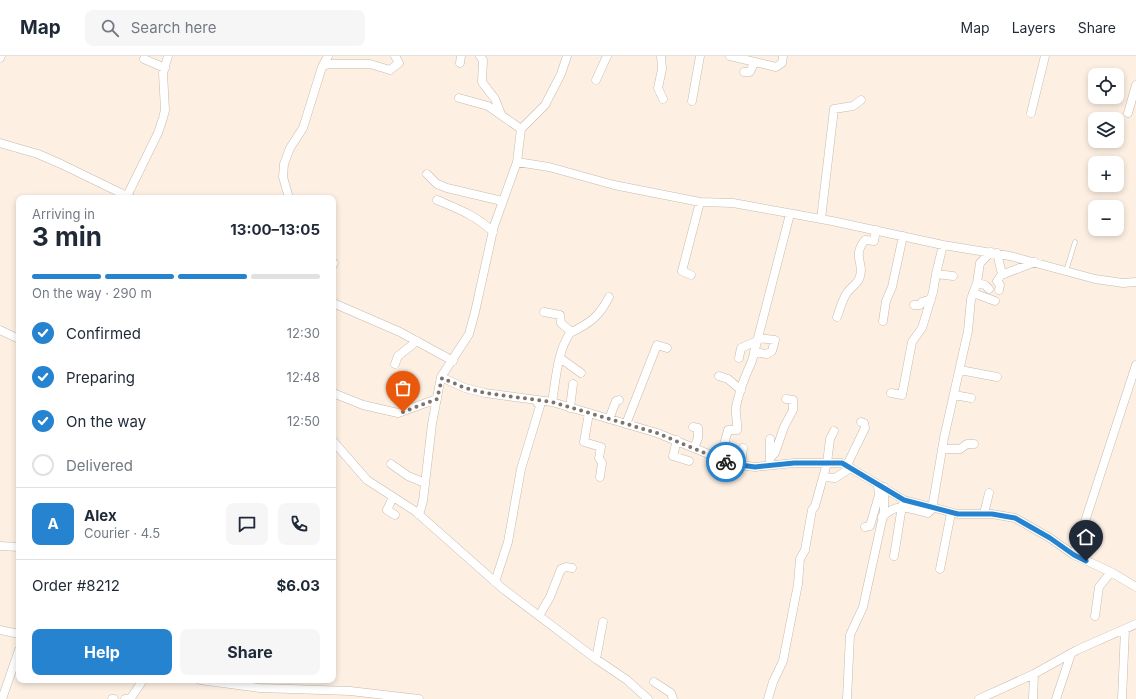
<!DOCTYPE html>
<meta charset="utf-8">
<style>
body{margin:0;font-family:Inter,sans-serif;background:#f6f6f7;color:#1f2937;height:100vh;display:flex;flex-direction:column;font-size:15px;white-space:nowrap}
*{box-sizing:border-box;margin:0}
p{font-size:13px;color:#747a83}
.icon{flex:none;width:22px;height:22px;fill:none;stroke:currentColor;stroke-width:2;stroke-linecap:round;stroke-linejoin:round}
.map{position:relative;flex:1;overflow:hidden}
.sheet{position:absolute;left:16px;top:139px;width:320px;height:488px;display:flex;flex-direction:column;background:#fff;border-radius:8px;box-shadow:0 2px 6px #0003}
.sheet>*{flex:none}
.fabs{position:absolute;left:1088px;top:12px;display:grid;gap:8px}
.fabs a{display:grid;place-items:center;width:36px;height:36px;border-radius:8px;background:#fff;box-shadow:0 2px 6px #0003;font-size:20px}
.pin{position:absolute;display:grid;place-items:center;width:34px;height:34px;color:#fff;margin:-41px -17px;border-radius:50% 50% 50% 0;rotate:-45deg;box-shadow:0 0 4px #0007}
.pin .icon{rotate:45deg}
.courier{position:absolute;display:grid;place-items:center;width:40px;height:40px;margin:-20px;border:3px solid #2683d0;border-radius:50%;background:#fff;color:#222;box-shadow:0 1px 5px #0007}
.head em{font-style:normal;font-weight:700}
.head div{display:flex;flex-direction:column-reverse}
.head{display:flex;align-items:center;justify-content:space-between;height:68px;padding:0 16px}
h1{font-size:26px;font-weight:700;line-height:30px}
.bar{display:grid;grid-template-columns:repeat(4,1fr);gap:6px 4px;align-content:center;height:48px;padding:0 16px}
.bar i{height:5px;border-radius:3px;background:#e0e1e3}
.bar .on{background:#2683d0}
.bar p{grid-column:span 4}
.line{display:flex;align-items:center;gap:10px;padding:0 16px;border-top:1px solid #e0e1e3}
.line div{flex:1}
.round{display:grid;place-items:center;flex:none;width:42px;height:42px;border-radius:8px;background:#f6f6f7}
ol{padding:0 16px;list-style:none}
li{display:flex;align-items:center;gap:12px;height:44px}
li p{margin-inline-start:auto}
li .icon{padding:4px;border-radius:50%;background:#2683d0;color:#fff;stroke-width:4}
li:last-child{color:#747a83}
li i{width:22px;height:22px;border:2px solid #e0e1e3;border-radius:50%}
.primary-button{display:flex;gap:8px;margin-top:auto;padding:8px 16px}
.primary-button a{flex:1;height:46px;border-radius:8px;background:#2683d0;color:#fff;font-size:16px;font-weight:700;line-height:46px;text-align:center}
.primary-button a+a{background:#f6f6f7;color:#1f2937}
header{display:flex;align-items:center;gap:24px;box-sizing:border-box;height:56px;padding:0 20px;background:#fff;border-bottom:1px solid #e0e1e3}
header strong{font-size:19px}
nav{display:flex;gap:22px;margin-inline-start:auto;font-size:14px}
.search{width:280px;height:36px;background:#f6f6f7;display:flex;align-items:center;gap:10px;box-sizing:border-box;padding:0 14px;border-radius:8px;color:#747a83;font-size:15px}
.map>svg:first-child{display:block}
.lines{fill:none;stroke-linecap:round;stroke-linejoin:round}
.service-casing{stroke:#c6baad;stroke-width:5}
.minor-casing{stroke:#c6baad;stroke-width:9}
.service{stroke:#fff;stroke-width:4}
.minor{stroke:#fff;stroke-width:8}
.done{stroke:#7c746d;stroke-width:4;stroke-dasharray:0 7.2}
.route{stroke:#2683d0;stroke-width:5}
</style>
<header>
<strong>Map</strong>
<div class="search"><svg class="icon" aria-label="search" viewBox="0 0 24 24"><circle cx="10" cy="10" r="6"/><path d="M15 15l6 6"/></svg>Search here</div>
<nav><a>Map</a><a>Layers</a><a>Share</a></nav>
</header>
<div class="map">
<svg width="1136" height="643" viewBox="0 0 1136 643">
<rect width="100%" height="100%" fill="#fdf0e3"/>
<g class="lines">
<g class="service-casing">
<path id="service" d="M1066 215 1075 186"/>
</g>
<g class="minor-casing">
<path id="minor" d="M480 0 483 4 482 26 495 43 501 58
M661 0 662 13 658 32 663 43
M730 0 776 11 782 7 783 0
M0 2 1 0
M144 3 165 12
M460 7 461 0
M322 11 328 0
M744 16H750L754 7
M596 24 607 0
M459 42 488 50 521 73
M692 45 700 0
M1031 57 1045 0
M1128 57 1136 29
M0 87 38 98 61 108 131 142
M517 106 549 111 614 129 700 146 733 147 832 165 943 189 1010 200 1095 223 1123 227 1136 226
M427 118 437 128 447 132 502 145
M127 140 158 77 163 62 165 54 163 17 168 0
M289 142 283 121 284 108 290 92 303 72 322 11 328 8H370L390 14 399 7 395 0
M437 144C458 153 477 160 493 176
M821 163 834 53 853 50 861 44
M943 189 936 218 953 220
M997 197 1002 218
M333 209 334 207
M691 219 682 215 700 146
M977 227 985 229 989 233
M999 234 1000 229 997 225 1002 218H1004L1035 206
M973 237 995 245
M333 247 400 276 453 305
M914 249H920L922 246 931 243
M544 256 560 259 561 267 570 275V277C557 296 556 324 552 346
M837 261C840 253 842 244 847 237 850 232 857 228 859 223 866 208 851 201 865 184L874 185 876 174
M883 265 886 245 892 231 903 180
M0 274 19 283
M570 277C590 267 599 261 609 241
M754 296 767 298 772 295 775 284 758 282
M560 302 581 317
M739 302 741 292 757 285
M395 308 398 300 417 285
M960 314 997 321
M719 320 728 323 741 334
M441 321 465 332 485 337 552 346 657 377 733 408 755 411 794 407H842L904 444 958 458H992L1015 462 1050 482 1074 499 1111 516 1136 531
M333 337 363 349 398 357 437 343
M891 337 902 339 912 286 922 272 933 236 936 218
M954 339 971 342
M570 352 573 328
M589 357 584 386 601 391 599 402 602 407 600 421
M609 363 616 345 619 344
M626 368 657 289 667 292
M693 371 698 372V382L694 392
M770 383V404
M677 384 673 400 689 405
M333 385 367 424 415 455 502 532 596 603 627 624 648 643
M942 393H960L967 388H974
M770 402 775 397 784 371 793 354V344L786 343
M720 403 728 374H737C738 366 735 359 736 351 739 336 745 320 752 305L790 158
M391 408 408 420 425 427
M741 409 743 392
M847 409 865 372 864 367 861 366
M823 421 835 422 851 412
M393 441 387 454 395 459
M984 458 989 437
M419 459 423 445 432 368 441 321 469 278 475 256 494 170 517 106 521 73 545 49 561 18 567 0
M882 461C899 445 908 453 928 457L932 453 944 382 968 275 971 243 977 227 980 207 991 196
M865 471 870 470 879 439 878 430
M0 490 19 491
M1074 499 1136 309
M894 500 902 450
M940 513 951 457
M495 526 508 486 521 413 540 350 535 344
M539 560 550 541 561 513 566 511 572 512
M1095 560 1099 531 1111 516
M0 574 19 578
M596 603 603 566
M200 624 260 632 350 635 419 643
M654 626 671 637 673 643
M2 643 19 594
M112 643H114
M125 643 131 642 143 624
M768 643 773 626 783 605 798 528 800 503 805 494 812 454 815 450 827 407 830 383 834 375
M847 643 850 579 863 551 879 478 884 455V431
M979 643 1034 618 1077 594 1136 568
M1033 643 1034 618
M1056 643 1071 598
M1122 643 1125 573"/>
</g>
<use href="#service" class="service"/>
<use href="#minor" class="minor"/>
</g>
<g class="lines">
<path class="done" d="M403 356 437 343 442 322 465 332 485 337 552 346 657 377 726 406"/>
<path class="route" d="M726 406 733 408 755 411 794 407H842L904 444 958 458H992L1015 462 1050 482 1074 499 1086 505"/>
</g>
</svg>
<div class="fabs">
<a><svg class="icon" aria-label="locate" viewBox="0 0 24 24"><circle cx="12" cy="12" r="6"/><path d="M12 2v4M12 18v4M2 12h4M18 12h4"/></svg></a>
<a><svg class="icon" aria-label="layers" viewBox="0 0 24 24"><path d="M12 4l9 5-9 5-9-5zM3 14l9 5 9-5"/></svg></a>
<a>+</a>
<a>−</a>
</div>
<div class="pin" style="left:403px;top:356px;background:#ea580c"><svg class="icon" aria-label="bag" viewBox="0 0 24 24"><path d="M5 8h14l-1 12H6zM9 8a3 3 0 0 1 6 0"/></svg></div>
<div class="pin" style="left:1086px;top:505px;background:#1f2937"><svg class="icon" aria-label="home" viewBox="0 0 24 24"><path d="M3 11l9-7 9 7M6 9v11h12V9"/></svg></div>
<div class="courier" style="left:726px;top:406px"><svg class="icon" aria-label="bike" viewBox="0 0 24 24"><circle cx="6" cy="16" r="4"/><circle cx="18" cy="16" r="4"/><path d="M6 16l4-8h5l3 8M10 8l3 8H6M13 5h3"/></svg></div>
<section class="sheet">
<div class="head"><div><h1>3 min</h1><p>Arriving in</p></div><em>13:00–13:05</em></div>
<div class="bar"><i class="on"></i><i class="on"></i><i class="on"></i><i></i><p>On the way · 290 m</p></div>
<ol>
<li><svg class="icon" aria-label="check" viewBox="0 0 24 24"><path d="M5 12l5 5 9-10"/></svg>Confirmed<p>12:30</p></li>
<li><svg class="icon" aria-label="check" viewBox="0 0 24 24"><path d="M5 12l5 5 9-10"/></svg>Preparing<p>12:48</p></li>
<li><svg class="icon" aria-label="check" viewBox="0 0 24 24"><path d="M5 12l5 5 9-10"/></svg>On the way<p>12:50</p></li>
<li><i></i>Delivered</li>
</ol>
<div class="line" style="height:72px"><b class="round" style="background:#2683d0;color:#fff">A</b><div><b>Alex</b><p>Courier · 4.5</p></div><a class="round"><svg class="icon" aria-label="chat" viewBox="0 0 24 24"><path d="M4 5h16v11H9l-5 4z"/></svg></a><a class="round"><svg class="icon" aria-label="phone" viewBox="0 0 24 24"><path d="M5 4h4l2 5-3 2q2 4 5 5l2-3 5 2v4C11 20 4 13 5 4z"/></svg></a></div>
<div class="line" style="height:52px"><div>Order #8212</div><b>$6.03</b></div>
<div class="primary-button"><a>Help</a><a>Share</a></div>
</section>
</div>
